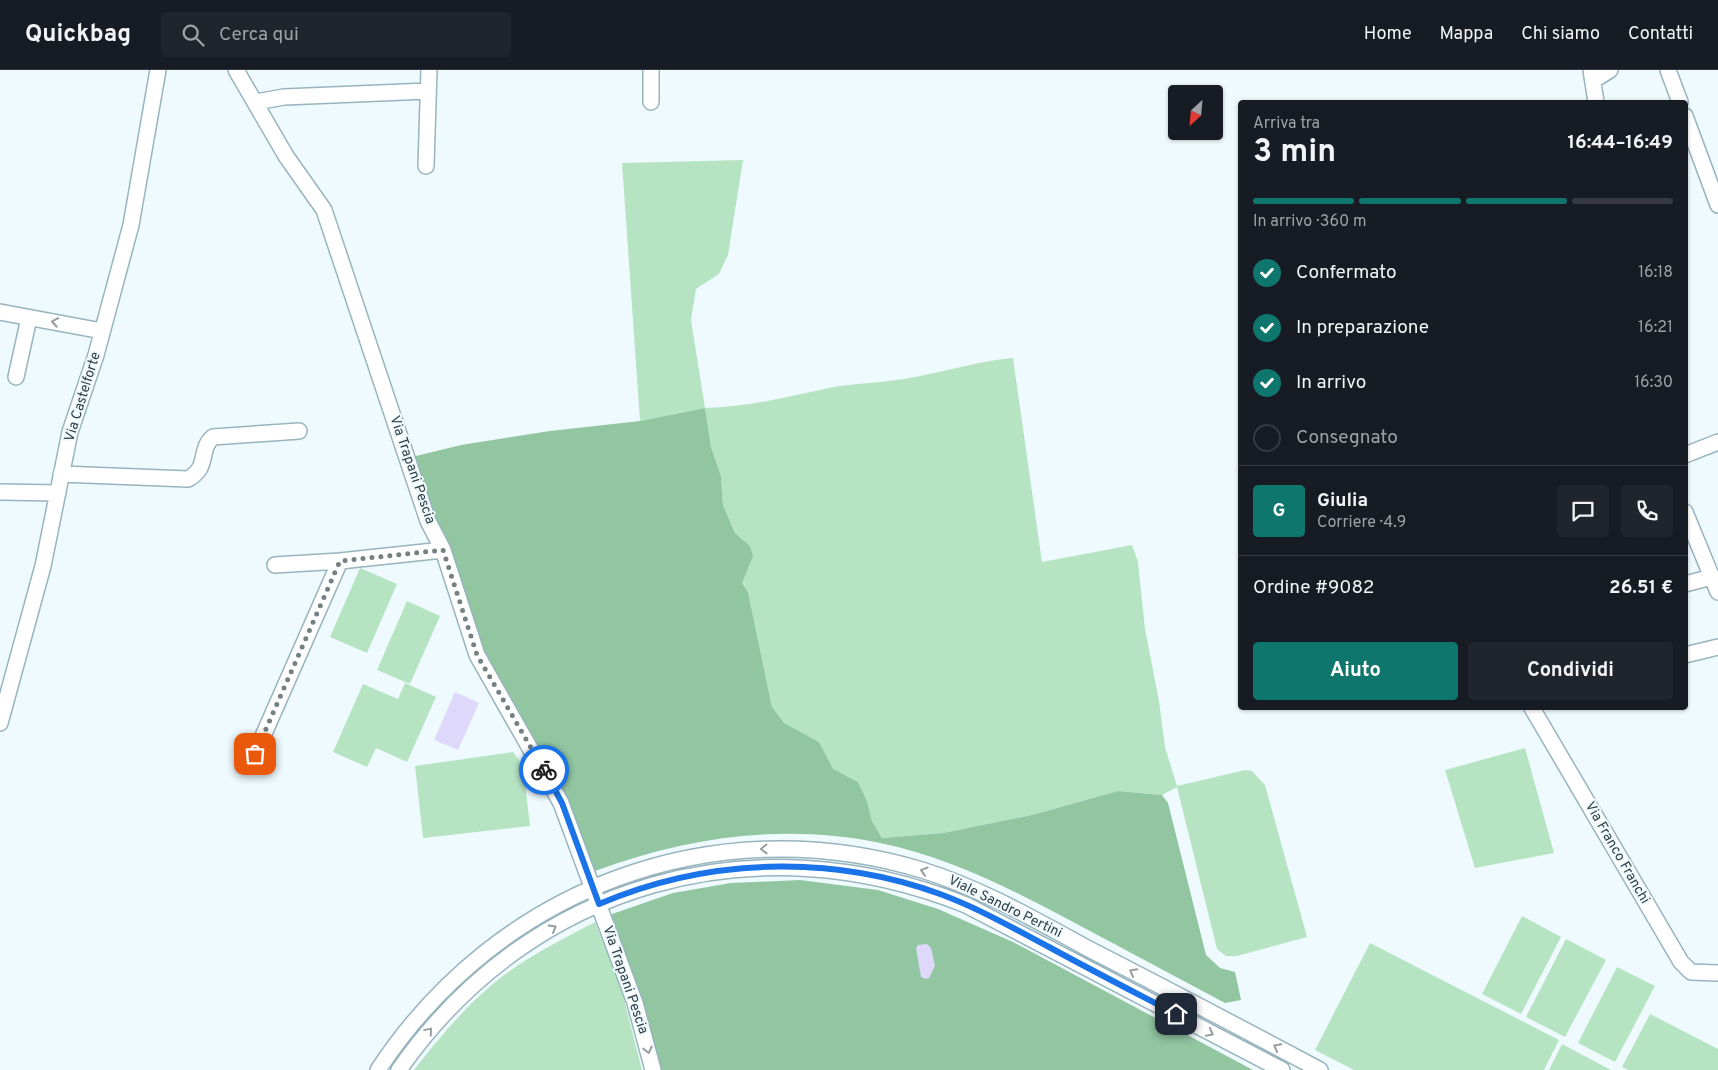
<!DOCTYPE html>
<html lang="it">
<meta charset="utf-8">
<style>
body{margin:0;font-family:Overpass,sans-serif;background:#20242c;color:#f1f3f6;height:100vh;display:flex;flex-direction:column;font-size:19px;white-space:nowrap}
*{box-sizing:border-box;margin:0}
p{font-size:16px;color:#9ea1a6}
.icon{flex:none;width:28px;height:28px;fill:none;stroke:currentColor;stroke-width:2;stroke-linecap:round;stroke-linejoin:round}
.map{position:relative;flex:1;overflow:hidden}
.sheet{position:absolute;left:1238px;top:30px;width:450px;height:610px;display:flex;flex-direction:column;background:#171b24;border-radius:5px;box-shadow:0 1px 4px #0004}
.sheet>*{flex:none}
.needle{width:32px;rotate:206deg}
.tools{position:absolute;left:1168px;top:15px;display:grid;gap:10px}
.tools a{display:grid;place-items:center;width:55px;height:55px;border-radius:5px;background:#171b24;box-shadow:0 1px 4px #0004;font-size:25px}
.pin{position:absolute;display:grid;place-items:center;width:42px;height:42px;color:#fff;margin:-21px;border-radius:10px;box-shadow:0 2px 8px #0006}
.courier{position:absolute;display:grid;place-items:center;width:50px;height:50px;margin:-25px;border:4px solid #1a73e8;border-radius:50%;background:#fff;color:#222;box-shadow:0 1px 6px #0007}
.overview em{font-style:normal;font-weight:700}
.overview div{display:flex;flex-direction:column-reverse}
.overview{display:flex;align-items:center;justify-content:space-between;height:85px;padding:0 15px}
h1{font-size:32px;font-weight:700;line-height:38px}
.bar{display:grid;grid-template-columns:repeat(4,1fr);gap:8px 5px;align-content:center;height:60px;padding:0 15px}
.bar i{height:6px;border-radius:4px;background:#363941}
.bar .active{background:#0f766e}
.bar p{grid-column:span 4}
.line{display:flex;align-items:center;gap:12px;padding:0 15px;border-top:1px solid #363941}
.line div{flex:1}
.round{display:grid;place-items:center;flex:none;width:52px;height:52px;border-radius:5px;background:#20242c}
ol{padding:0 15px;list-style:none}
li{display:flex;align-items:center;gap:15px;height:55px}
li p{margin-inline-start:auto}
li .icon{padding:5px;border-radius:50%;background:#0f766e;color:#fff;stroke-width:4}
li:last-child{color:#9ea1a6}
li i{width:28px;height:28px;border:2px solid #363941;border-radius:50%}
.cta{display:flex;gap:10px;margin-top:auto;padding:10px 15px}
.cta a{flex:1;height:58px;border-radius:5px;background:#0f766e;color:#fff;font-size:20px;font-weight:700;line-height:58px;text-align:center}
.cta a+a{background:#20242c;color:#f1f3f6}
header{display:flex;align-items:center;gap:30px;box-sizing:border-box;height:70px;padding:0 25px;background:#171b24;border-bottom:1px solid #363941}
header strong{font-size:24px}
nav{display:flex;gap:28px;margin-inline-start:auto;font-size:18px}
.search{width:350px;height:45px;background:#20242c;display:flex;align-items:center;gap:12px;box-sizing:border-box;padding:0 18px;border-radius:5px;color:#9ea1a6;font-size:19px}
.map>svg:first-child{display:block}
.green{fill:#b6e4c3}
.forest{fill:#91c6a1}
.water{fill:#ded9fa}
.lines{fill:none;stroke-linecap:round;stroke-linejoin:round}
.minor-casing{stroke:#98b4be;stroke-width:18}
.minor{stroke:#fff;stroke-width:15}
.oneway{stroke:#989ea0}
.done{stroke:#748084;stroke-width:5;stroke-dasharray:0 9}
.route{stroke:#1a73e8;stroke-width:6}
.labels{text-anchor:middle;dominant-baseline:central;stroke-width:4;stroke-linejoin:round;paint-order:stroke}
.street-label{font-size:14px;fill:#323e42;stroke:#effaff}
</style>
<header>
<strong>Quickbag</strong>
<div class="search"><svg class="icon" aria-label="search" viewBox="0 0 24 24"><circle cx="10" cy="10" r="6"/><path d="M15 15l6 6"/></svg>Cerca qui</div>
<nav><a>Home</a><a>Mappa</a><a>Chi siamo</a><a>Contatti</a></nav>
</header>
<div class="map">
<svg width="1718" height="1000" viewBox="0 0 1718 1000">
<rect width="100%" height="100%" fill="#effaff"/>
<path class="green" d="M743 90 728 185 719 204 696 219 691 250 705 338C748 337 787 327 829 318 854 313 880 313 904 309 941 303 976 291 1013 288L1042 492 1132 475 1138 492 1145 559 1159 631 1165 677 1177 716 1245 700 1252 701 1265 715 1307 867 1237 886H1226L1217 879 1177 717 1162 725 1118 721 1032 745 943 763 882 768 872 751 867 731 858 712 832 699 819 672 783 653 772 637 748 522 742 513 750 476 735 463 723 435 721 406 711 377 705 338 640 351 622 93Z
M360 498 397 514 367 583 330 567Z
M407 531 440 546 410 614 377 600Z
M363 614 398 629 405 613 436 627 407 692 376 678 367 697 333 682Z
M1525 678 1554 783 1475 798 1445 700Z
M513 682 523 696 530 756 423 768 415 696Z
M1522 846 1561 867 1521 944 1482 924Z
M595 852 622 921 642 1000H414C438 969 464 938 494 913 524 888 561 870 595 852Z
M1566 869 1606 890 1565 967 1526 947Z
M1370 873 1559 970 1544 1000H1354L1315 980Z
M1617 897 1655 916 1615 992 1578 973Z
M1650 944 1718 979V1000H1628L1622 997Z
M1562 974 1611 1000H1549Z"/>
<path class="forest" d="M705 338 711 377 721 406 723 435 735 463 750 476 753 486 742 513 748 522 772 637 784 653 819 672 833 699 858 712 867 731 872 751 882 768 943 763 1032 745 1118 721 1162 725 1168 733 1206 885 1220 898 1235 902 1241 930 1225 933C1175 906 1125 880 1075 853 1013 820 949 787 880 773 784 753 686 767 595 801L560 715 481 579 412 387 461 375 550 361 640 351Z
M800 810 878 820 938 839 1013 872 1253 1000H660L610 847 612 844 673 823 731 813Z"/>
<path class="water" d="M455 622 479 633 458 680 434 670Z
M927 874 931 878 935 896 929 908 926 909 921 907 916 878 918 875Z"/>
<g class="lines">
<g class="minor-casing">
<path id="minor" d="M236 0 286 86 324 140 428 451 443 480 477 585 561 733 635 933 653 1000
M1591 0 1596 32
M1668 0 1680 32
M1594 10 1610 0
M256 32 284 27 428 21
M651 32V0
M1685 46 1718 135
M426 96 429 0
M0 242 102 261
M16 307 29 248
M1685 385 1718 372
M61 404 188 409C210 397 198 380 213 367L299 361
M0 422 58 423
M1685 442 1718 522
M275 495 340 491 443 480
M1685 514 1712 507
M1685 585 1718 577
M1532 638 1681 892 1691 902 1718 903
M0 653 43 496 70 362 96 285 131 155 158 0
M255 684 340 491
M378 1000C497 819 713 737 922 800 980 818 1034 849 1087 878 1165 918 1243 959 1320 1000
M399 1000C530 812 755 750 966 835L1282 1000"/>
</g>
<use href="#minor" class="minor"/>
</g>
<defs><path id="oneway-chevron" d="M-2-3.5L2.5 0L-2 3.5" fill="none" stroke-width="1.6" stroke-linecap="round" stroke-linejoin="round" transform="scale(1.25)"/></defs>
<g class="oneway">
<use href="#oneway-chevron" transform="translate(55 252) rotate(-170)"/>
<use href="#oneway-chevron" transform="translate(764 779) rotate(179)"/>
<use href="#oneway-chevron" transform="translate(924 801) rotate(-163)"/>
<use href="#oneway-chevron" transform="translate(553 858) rotate(-30)"/>
<use href="#oneway-chevron" transform="translate(1133 902) rotate(-152)"/>
<use href="#oneway-chevron" transform="translate(429 961) rotate(-50)"/>
<use href="#oneway-chevron" transform="translate(1210 963) rotate(28)"/>
<use href="#oneway-chevron" transform="translate(1277 977) rotate(-152)"/>
<use href="#oneway-chevron" transform="translate(648 980) rotate(76)"/>
</g>
<g class="lines">
<path class="done" d="M255 684 340 491 443 480 477 585 544 700"/>
<path class="route" d="M544 700 562 733 599 834C706 788 830 784 940 824 978 838 1013 858 1049 877 1091 900 1134 922 1176 944"/>
</g>
<g class="labels">
<g class="street-label">
<text transform="translate(83 327) rotate(-73)">Via Castelforte</text>
<text transform="translate(412 400) rotate(71)">Via Trapani Pescia</text>
<text transform="translate(1617 783) rotate(60)">Via Franco Franchi</text>
<text transform="translate(1005 837) rotate(26)">Viale Sandro Pertini</text>
<text transform="translate(625 910) rotate(71)">Via Trapani Pescia</text>
</g>
</g>
</svg>
<div class="tools">
<a><svg class="needle" viewBox="-14 -14 28 28"><path d="M0-13l5 13h-10z" fill="#e53935"/><path d="M0 13l5-13h-10z" fill="#9ea1a6"/></svg></a>
</div>
<div class="pin" style="left:255px;top:684px;background:#ea580c"><svg class="icon" aria-label="bag" viewBox="0 0 24 24"><path d="M5 8h14l-1 12H6zM9 8a3 3 0 0 1 6 0"/></svg></div>
<div class="pin" style="left:1176px;top:944px;background:#1f2937"><svg class="icon" aria-label="home" viewBox="0 0 24 24"><path d="M3 11l9-7 9 7M6 9v11h12V9"/></svg></div>
<div class="courier" style="left:544px;top:700px"><svg class="icon" aria-label="bike" viewBox="0 0 24 24"><circle cx="6" cy="16" r="4"/><circle cx="18" cy="16" r="4"/><path d="M6 16l4-8h5l3 8M10 8l3 8H6M13 5h3"/></svg></div>
<section class="sheet">
<div class="overview"><div><h1>3 min</h1><p>Arriva tra</p></div><em>16:44–16:49</em></div>
<div class="bar"><i class="active"></i><i class="active"></i><i class="active"></i><i></i><p>In arrivo · 360 m</p></div>
<ol>
<li><svg class="icon" aria-label="check" viewBox="0 0 24 24"><path d="M5 12l5 5 9-10"/></svg>Confermato<p>16:18</p></li>
<li><svg class="icon" aria-label="check" viewBox="0 0 24 24"><path d="M5 12l5 5 9-10"/></svg>In preparazione<p>16:21</p></li>
<li><svg class="icon" aria-label="check" viewBox="0 0 24 24"><path d="M5 12l5 5 9-10"/></svg>In arrivo<p>16:30</p></li>
<li><i></i>Consegnato</li>
</ol>
<div class="line" style="height:90px"><b class="round" style="background:#0f766e;color:#fff">G</b><div><b>Giulia</b><p>Corriere · 4.9</p></div><a class="round"><svg class="icon" aria-label="chat" viewBox="0 0 24 24"><path d="M4 5h16v11H9l-5 4z"/></svg></a><a class="round"><svg class="icon" aria-label="phone" viewBox="0 0 24 24"><path d="M5 4h4l2 5-3 2q2 4 5 5l2-3 5 2v4C11 20 4 13 5 4z"/></svg></a></div>
<div class="line" style="height:65px"><div>Ordine #9082</div><b>26.51 €</b></div>
<div class="cta"><a>Aiuto</a><a>Condividi</a></div>
</section>
</div>
